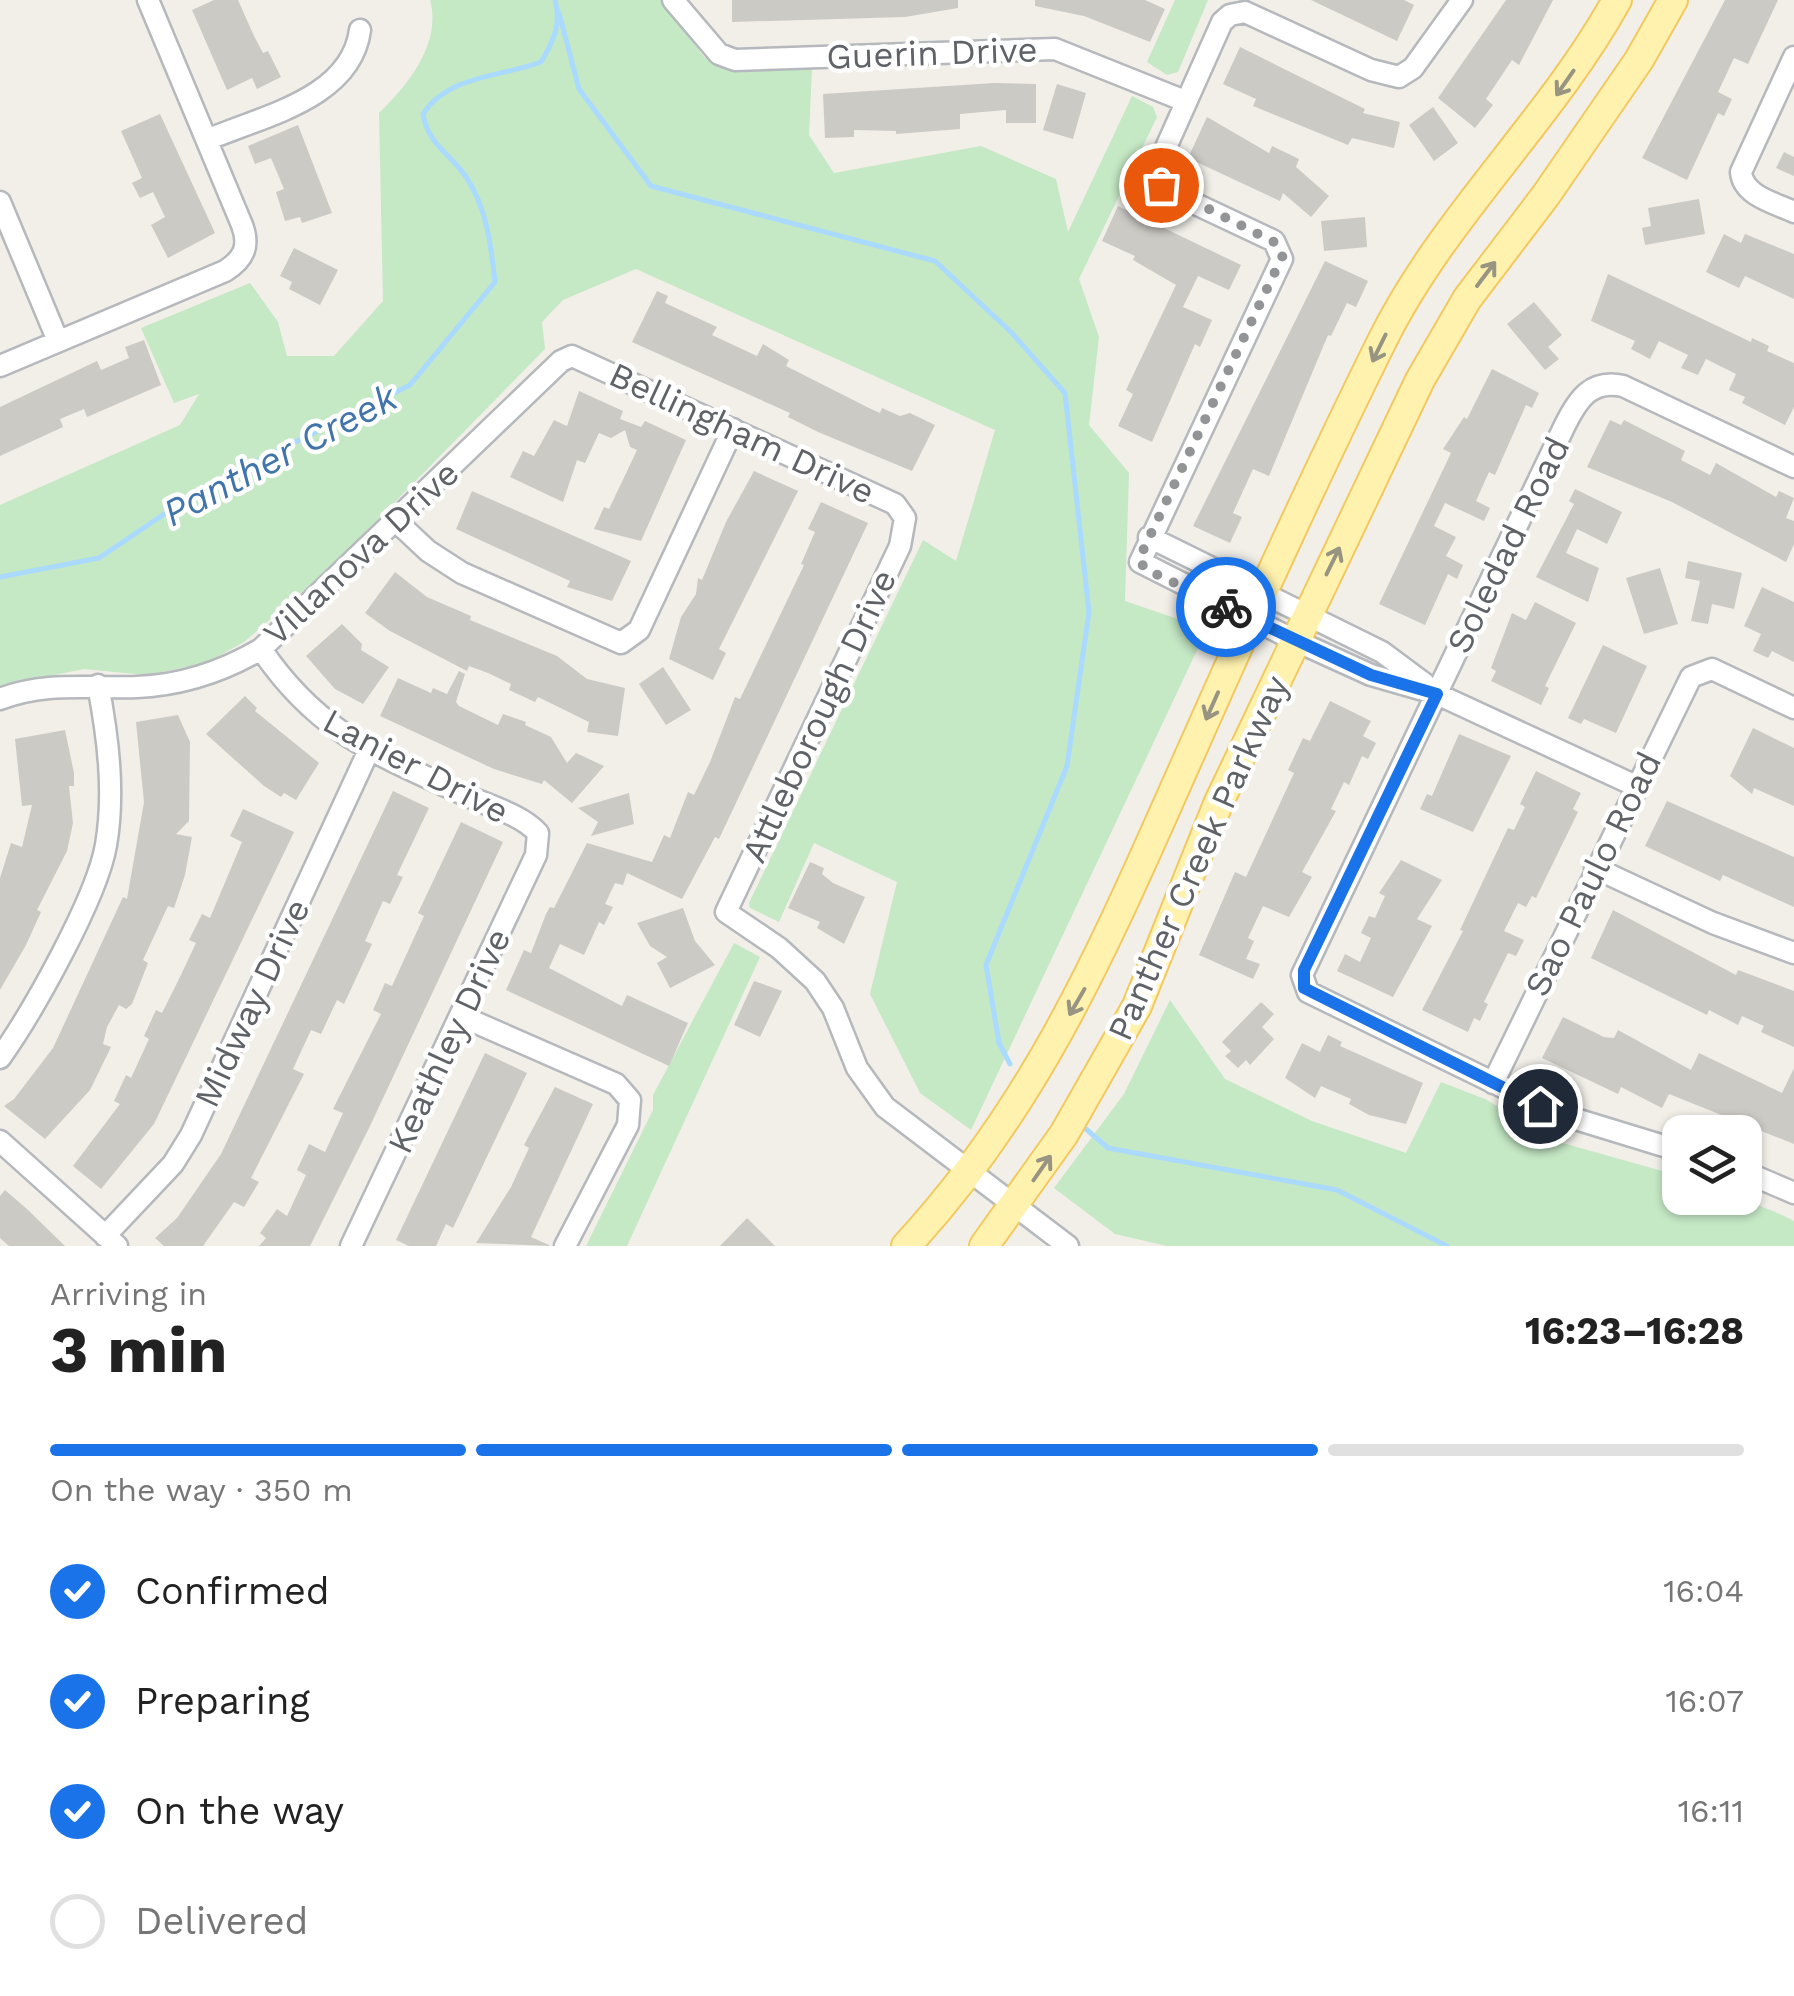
<!DOCTYPE html>
<meta charset="utf-8">
<style>
body{margin:0;font-family:"Work Sans",sans-serif;background:#f2f2f2;color:#222;height:100vh;display:flex;flex-direction:column;font-size:38px;white-space:nowrap}
*{box-sizing:border-box;margin:0}
p{font-size:32px;color:#767676}
.icon{flex:none;width:55px;height:55px;fill:none;stroke:currentColor;stroke-width:2;stroke-linecap:round;stroke-linejoin:round}
.map{position:relative;height:1246px;overflow:hidden}
.sheet{display:flex;flex-direction:column;background:#fff;flex:1}
.sheet>*{flex:none}
.fabs{position:absolute;left:1662px;top:1115px;display:grid;gap:20px}
.fabs a{display:grid;place-items:center;width:100px;height:100px;border-radius:20px;background:#fff;box-shadow:0 2px 8px #0004;font-size:50px}
.pin{position:absolute;display:grid;place-items:center;width:85px;height:85px;color:#fff;margin:-42px;border:5px solid #fff;border-radius:50%;box-shadow:0 2px 10px #0007}
.courier{position:absolute;display:grid;place-items:center;width:100px;height:100px;margin:-50px;border:8px solid #1a73e8;border-radius:50%;background:#fff;color:#222;box-shadow:0 2px 12px #0007}
.summary em{font-style:normal;font-weight:700}
.summary div{display:flex;flex-direction:column-reverse}
.summary{display:flex;align-items:center;justify-content:space-between;height:170px;padding:0 50px}
h1{font-size:65px;font-weight:700;line-height:75px}
.bar{display:grid;grid-template-columns:repeat(4,1fr);gap:15px 10px;align-content:center;height:120px;padding:0 50px}
.bar i{height:12px;border-radius:8px;background:#e0e0e0}
.bar .current{background:#1a73e8}
.bar p{grid-column:span 4}
ol{padding:0 50px;list-style:none}
li{display:flex;align-items:center;gap:30px;height:110px}
li p{margin-inline-start:auto}
li .icon{padding:10px;border-radius:50%;background:#1a73e8;color:#fff;stroke-width:4}
li:last-child{color:#767676}
li i{width:55px;height:55px;border:5px solid #e0e0e0;border-radius:50%}
.map>svg:first-child{display:block}
.green{fill:#c5e8c5}
.lines{fill:none;stroke-linecap:round;stroke-linejoin:round}
.stream{stroke:#aadaff;stroke-width:5}
.building{fill:#cccac5}
.minor-casing{stroke:#b5b8bc;stroke-width:25}
.major-casing{stroke:#f2c960;stroke-width:32}
.minor{stroke:#fff;stroke-width:20}
.major{stroke:#fff2af;stroke-width:28}
.oneway{stroke:#979581}
.done{stroke:#929495;stroke-width:10;stroke-dasharray:0 18}
.route{stroke:#1a73e8;stroke-width:12}
.labels{text-anchor:middle;dominant-baseline:central;stroke-width:9;stroke-linejoin:round;paint-order:stroke}
.street-label{font-size:35px;fill:#5f6368;stroke:#fff}
.water-label{font-size:38px;font-style:italic;fill:#4174aa;stroke:#fff}
</style>
<div class="map">
<svg width="1794" height="1246" viewBox="0 0 1794 1246">
<rect width="100%" height="100%" fill="#f1efe8"/>
<path class="green" d="M430 0H661L704 57 742 72 812 67 809 135 834 173 981 146 1056 179 1068 232 1132 96 1153 107 1157 117 1079 279 1099 337 1089 425 1129 473 1125 601 1207 629 971 1130 920 1093 870 994 897 882 814 843 779 922 750 908 749 903 923 540 956 561 995 430 636 269 563 300 542 322 545 349 332 566 244 642 206 663 146 675 84 669 0 686V505L180 425 199 394 174 403 141 328 250 283 278 322 287 356H334L383 301 379 113C408 85 442 43 430 0Z
M1175 0H1208L1178 72 1167 75 1147 62Z
M734 943 760 957 627 1246H586L653 1110V1095Z
M1170 1000 1225 1079 1312 1121 1406 1153 1441 1082 1485 1099 1559 1142 1680 1176V1198C1732 1198 1747 1197 1794 1221V1246H1167L1115 1234 1054 1188 1124 1094Z"/>
<g class="lines">
<path class="stream" d="M559 13 579 89 651 186 935 261 1011 332 1065 393 1089 612 1067 766 986 965 999 1043 1010 1064
M0 577 99 558 203 488 410 385 495 282C491 246 487 208 466 177 450 153 428 145 423 114 448 75 501 77 541 62 553 42 562 24 555 0
M1086 1129 1108 1148 1337 1190 1447 1246"/>
</g>
<path class="building" d="M214 0H238L254 36 263 53 268 51 281 77 257 89 252 78 227 90 192 10Z
M732 0H958V8L905 17 732 22Z
M1035 0H1145L1165 9 1150 42 1084 16 1035 6Z
M1311 0H1404L1414 5 1397 41Z
M1506 0H1553L1519 65 1512 60 1486 99 1493 105 1475 128 1438 98Z
M1725 0H1778L1748 64 1734 58 1718 92 1732 99 1724 116 1718 113 1687 180 1642 158Z
M1240 47 1365 109 1363 113 1400 122 1394 148 1352 138 1348 145 1253 106 1256 99 1223 84Z
M994 83 1036 84V123H1006V110L960 114V129L896 134V131L854 130V137L825 138 823 94Z
M1057 84 1086 93 1073 139 1043 130Z
M1433 107 1458 143 1434 161 1409 125Z
M160 114 215 233 168 258 151 225 165 217 153 192 140 198 132 183 142 178 121 131Z
M1207 117 1269 153 1272 146 1299 159 1296 167 1329 196 1311 217 1283 193 1280 201 1188 158Z
M298 125 332 213 302 223 300 217 285 221 276 192 284 189 271 158 255 164 248 146Z
M1784 152 1794 157V176L1776 168Z
M1699 199 1705 234 1645 245 1642 228 1651 226 1648 208Z
M1118 206 1241 265 1229 290 1198 276 1183 307 1212 320 1200 347 1195 344 1152 442 1118 426 1133 394 1126 390 1176 285 1133 260 1135 256 1102 241Z
M1365 217 1367 247 1324 251 1321 221Z
M1724 234 1741 243 1745 234 1794 254V299L1745 276 1739 288 1706 272Z
M294 248 338 270 320 305 289 289 292 282 280 276Z
M1325 261 1368 281 1356 307 1347 303 1331 336 1328 335 1269 476 1253 469 1233 513 1242 517 1230 543 1193 526Z
M1608 274 1751 342 1752 338 1769 346 1767 351 1794 363V407L1785 425 1742 403 1745 397 1729 390 1736 374 1706 359 1698 375 1681 368 1688 355 1659 341 1650 359 1631 349 1635 341 1591 321Z
M657 291 668 296 665 303 717 327 712 335 757 356 763 344 789 360 786 366 869 408 880 413 882 408 900 416 910 413 935 425 912 471 818 432 788 417 790 413 632 342Z
M1534 302 1562 335 1548 347 1559 359 1545 370 1507 324Z
M144 340 161 385 87 417 84 409 60 419 63 427 0 456V407L97 361 101 370 129 358 125 347Z
M1492 369 1539 393 1532 408 1526 405 1495 475 1489 472 1476 501 1490 508 1484 521 1445 503 1434 526 1456 537 1446 556 1463 565 1457 579 1448 574 1425 625 1379 604 1451 453 1443 449 1464 417 1467 419Z
M579 391 623 411 620 419 641 427 645 421 686 440 641 541 594 529 604 507 609 509 637 450 630 447 625 430 611 438 599 433 585 463 577 460 563 502 510 477 523 451 534 456 554 420 567 426Z
M1610 420 1621 425 1624 420 1685 451 1681 460 1710 475 1716 463 1776 497 1779 491 1794 498 1786 518 1794 521V544L1786 562 1672 502 1587 467Z
M754 471 798 491 719 649 726 653 713 680 669 659 681 617 696 594 698 578 702 580 726 522Z
M1575 489 1622 512 1607 544 1577 529 1566 553 1599 568 1588 602 1536 577 1574 504 1569 501Z
M472 491 631 561 612 601 567 587 570 581 456 529Z
M821 502 868 523 719 839 715 837 682 899 627 873 623 885 615 883 605 904 613 907 604 925 599 922 584 955 560 944 549 968 622 1006 627 995 688 1023 669 1066 506 990 524 950 531 953 546 914 550 907 554 908 587 843 652 862 664 835 670 838 688 792 694 795 710 762 735 697 740 699 804 565 801 564 815 532 808 529Z
M1688 561 1742 573 1734 609 1712 604 1708 624 1691 621 1700 581 1685 578Z
M1660 568 1678 624 1644 634 1626 578Z
M395 572 427 597 471 616 470 620 557 656 587 679 625 688 618 736 587 732 589 722 538 697 535 702 509 690 511 684 488 673 469 666 467 671 390 631 365 613Z
M1762 587 1794 602V662L1772 651 1768 658 1753 651 1761 634 1744 626Z
M1535 602 1576 623 1545 686 1549 688 1541 705 1491 681 1496 671 1491 668 1512 613 1526 620Z
M342 624 362 644 361 650 389 667 363 704 335 689 306 656Z
M1603 645 1647 666 1616 733 1584 719 1581 724 1568 718Z
M663 667 691 710 666 725 639 684Z
M459 671 465 674 456 702 459 706 498 725 503 714 526 722 525 725 551 737 567 763 576 753 604 766 572 803 544 780 542 784 494 769 380 716 398 678 431 693 433 688 447 694Z
M245 696 257 708 255 711 319 763 296 800 284 793 281 797 264 786 206 734Z
M1330 701 1371 721 1363 736 1376 743 1368 759 1362 756 1349 785 1344 782 1331 809 1336 811 1302 872 1312 877 1289 917 1263 906 1248 938 1254 941 1246 959 1260 964 1253 979 1199 955 1235 872 1246 877 1294 773 1288 770 1303 738 1310 741Z
M178 715 190 742 189 821 176 834 192 837 185 875 174 908 168 906 143 960 148 963 132 1004 126 1009 119 1005 107 1027 103 1044 111 1047 90 1090 45 1139 4 1106 14 1099 53 1048 123 897 127 899 144 802 136 722Z
M1753 728 1794 748V806L1754 788 1752 794 1730 776Z
M65 730 74 773V786H69L73 823 67 851 37 910 41 912 26 945 0 990V878L11 843 22 847 32 805 22 806 15 739Z
M1459 734 1511 756 1473 832 1420 809 1427 794 1432 796Z
M1536 771 1581 793 1573 809 1578 812 1536 898 1532 896 1526 907 1518 903 1504 931 1524 940 1516 956 1508 953 1484 1002 1488 1004 1480 1021 1474 1018 1468 1032 1422 1010 1463 931 1460 930 1508 828 1514 830 1525 807 1520 804Z
M393 791 429 808 397 875 403 877 390 904 383 901 365 941 372 944 344 1004 337 1000 321 1034 311 1030 293 1069 304 1074 251 1178 259 1182 244 1207 234 1202 203 1246H164L155 1238 177 1218 221 1154Z
M629 793 634 824 591 836 598 822 578 808Z
M1667 801 1794 857V907L1723 875 1720 881 1645 846Z
M243 809 294 832 154 1124 101 1189 73 1166 120 1104 114 1101 126 1075 131 1078 149 1039 144 1036 156 1010 162 1013 178 981 196 943 189 940 202 914 210 918 242 842 230 836Z
M461 822 503 842 370 1126 310 1246H259L266 1238 260 1233 277 1209 287 1216 306 1175 297 1170 309 1144 325 1152 343 1113 333 1109 381 1014 373 1010 385 983 392 986 424 916 418 913Z
M1401 860 1442 880 1417 919 1432 926 1393 997 1337 971 1345 954 1360 962 1371 938 1361 933 1369 916 1375 918 1385 896 1379 893Z
M810 862 824 868 822 874 833 883 865 897 844 944 817 928 820 922 788 908Z
M683 908 695 941 715 965 670 988 657 963 667 957 650 946 637 923Z
M1613 910 1736 975 1738 970 1794 991V1047L1761 1032 1764 1026 1742 1016 1738 1025 1709 1010 1707 1015 1591 958Z
M754 981 782 991 760 1037 734 1025Z
M1261 1002 1274 1014 1262 1027 1274 1039 1250 1065 1246 1060 1238 1068 1225 1056 1231 1051 1222 1042Z
M1563 1017 1604 1037 1614 1038 1618 1030 1691 1070 1699 1053 1782 1093 1794 1068V1144L1669 1094 1662 1108 1621 1087 1618 1094 1542 1058Z
M1328 1035 1342 1042 1340 1046 1423 1083 1406 1124 1369 1115 1349 1104 1351 1099 1321 1086 1315 1098 1285 1078 1302 1043 1320 1052Z
M485 1053 527 1073 453 1228 446 1224 436 1246H409L396 1240Z
M555 1087 593 1104 531 1237 551 1246 476 1243 511 1187 529 1148 524 1145Z
M5 1190 28 1210 65 1246H9L0 1238V1196Z
M747 1218 775 1246H720Z"/>
<g class="lines">
<g class="minor-casing">
<path id="minor" d="M673 0 719 54 735 60 1055 49 1185 101
M1462 0 1413 68 1399 77 1371 70 1245 12 1230 15 1222 22 1155 172 1168 191 1274 241 1282 259 1140 562 1294 640 1371 675 1437 694 1636 786
M1794 57 1741 172C1743 196 1775 203 1794 212
M207 140C262 116 351 99 360 30
M0 202 58 341
M0 366 225 271C244 259 250 246 242 225L148 0
M396 521 428 551 462 573 621 643 639 630 733 429
M1149 537 1382 652 1425 684
M261 649C318 733 375 753 463 794 486 805 521 814 538 833L536 855 351 1246
M0 699C47 681 88 689 137 687 182 685 222 672 261 649L561 361 572 356 895 504 905 518 900 546 726 912 779 948 815 981 833 1008 857 1068 885 1107 1068 1246
M1595 868 1713 923 1794 953
M461 1016 616 1084 630 1100 628 1125 565 1246
M0 1058C32 1013 97 898 106 845 115 793 108 737 98 685
M1493 1083 1691 677 1712 669 1794 708
M0 1141 117 1246
M1680 1151 1556 1113 1308 992 1302 975 1565 425C1578 399 1591 379 1623 386L1794 467
M1745 1172 1794 1193
M105 1236 173 1164 191 1135 369 750"/>
</g>
<g class="major-casing">
<path id="major" d="M906 1246C1043 1098 1110 933 1191 752 1252 614 1315 476 1382 341 1444 216 1550 121 1617 0
M984 1246 1064 1134 1137 1006 1218 804 1420 380 1467 299 1546 195 1639 60 1673 0"/>
</g>
<use href="#minor" class="minor"/>
<use href="#major" class="major"/>
</g>
<defs><path id="oneway-shaft" d="M-6 0H5M1.5-3L5.5 0L1.5 3" fill="none" stroke-width="1.6" stroke-linecap="round" stroke-linejoin="round" transform="scale(2.5)"/></defs>
<g class="oneway">
<use href="#oneway-shaft" transform="translate(1565 83) rotate(125)"/>
<use href="#oneway-shaft" transform="translate(1486 274) rotate(-53)"/>
<use href="#oneway-shaft" transform="translate(1379 348) rotate(116)"/>
<use href="#oneway-shaft" transform="translate(1333 561) rotate(-64)"/>
<use href="#oneway-shaft" transform="translate(1212 706) rotate(114)"/>
<use href="#oneway-shaft" transform="translate(1077 1002) rotate(120)"/>
<use href="#oneway-shaft" transform="translate(1042 1168) rotate(-55)"/>
</g>
<g class="lines">
<path class="done" d="M1161 185 1274 242 1283 255 1139 559 1145 569 1226 607"/>
<path class="route" d="M1226 607 1371 675 1437 694 1304 970V988L1540 1106"/>
</g>
<g class="labels">
<g class="street-label">
<text transform="translate(932 53) rotate(-2)">Guerin Drive</text>
<text transform="translate(742 433) rotate(25)">Bellingham Drive</text>
<text transform="translate(1508 545) rotate(-64)">Soledad Road</text>
<text transform="translate(361 553) rotate(-43)">Villanova Drive</text>
<text transform="translate(819 716) rotate(-65)">Attleborough Drive</text>
<text transform="translate(416 766) rotate(28)">Lanier Drive</text>
<text transform="translate(1198 858) rotate(-66)">Panther Creek Parkway</text>
<text transform="translate(1593 874) rotate(-64)">Sao Paulo Road</text>
<text transform="translate(252 1003) rotate(-65)">Midway Drive</text>
<text transform="translate(449 1041) rotate(-65)">Keathley Drive</text>
</g>
<g class="water-label">
<text transform="translate(280 455) rotate(-28)">Panther Creek</text>
</g>
</g>
</svg>
<div class="fabs">
<a><svg class="icon" aria-label="layers" viewBox="0 0 24 24"><path d="M12 4l9 5-9 5-9-5zM3 14l9 5 9-5"/></svg></a>
</div>
<div class="pin" style="left:1161px;top:185px;background:#ea580c"><svg class="icon" aria-label="bag" viewBox="0 0 24 24"><path d="M5 8h14l-1 12H6zM9 8a3 3 0 0 1 6 0"/></svg></div>
<div class="pin" style="left:1540px;top:1106px;background:#1f2937"><svg class="icon" aria-label="home" viewBox="0 0 24 24"><path d="M3 11l9-7 9 7M6 9v11h12V9"/></svg></div>
<div class="courier" style="left:1226px;top:607px"><svg class="icon" aria-label="bike" viewBox="0 0 24 24"><circle cx="6" cy="16" r="4"/><circle cx="18" cy="16" r="4"/><path d="M6 16l4-8h5l3 8M10 8l3 8H6M13 5h3"/></svg></div>
</div>
<section class="sheet">
<div class="summary"><div><h1>3 min</h1><p>Arriving in</p></div><em>16:23–16:28</em></div>
<div class="bar"><i class="current"></i><i class="current"></i><i class="current"></i><i></i><p>On the way · 350 m</p></div>
<ol>
<li><svg class="icon" aria-label="check" viewBox="0 0 24 24"><path d="M5 12l5 5 9-10"/></svg>Confirmed<p>16:04</p></li>
<li><svg class="icon" aria-label="check" viewBox="0 0 24 24"><path d="M5 12l5 5 9-10"/></svg>Preparing<p>16:07</p></li>
<li><svg class="icon" aria-label="check" viewBox="0 0 24 24"><path d="M5 12l5 5 9-10"/></svg>On the way<p>16:11</p></li>
<li><i></i>Delivered</li>
</ol>
</section>
